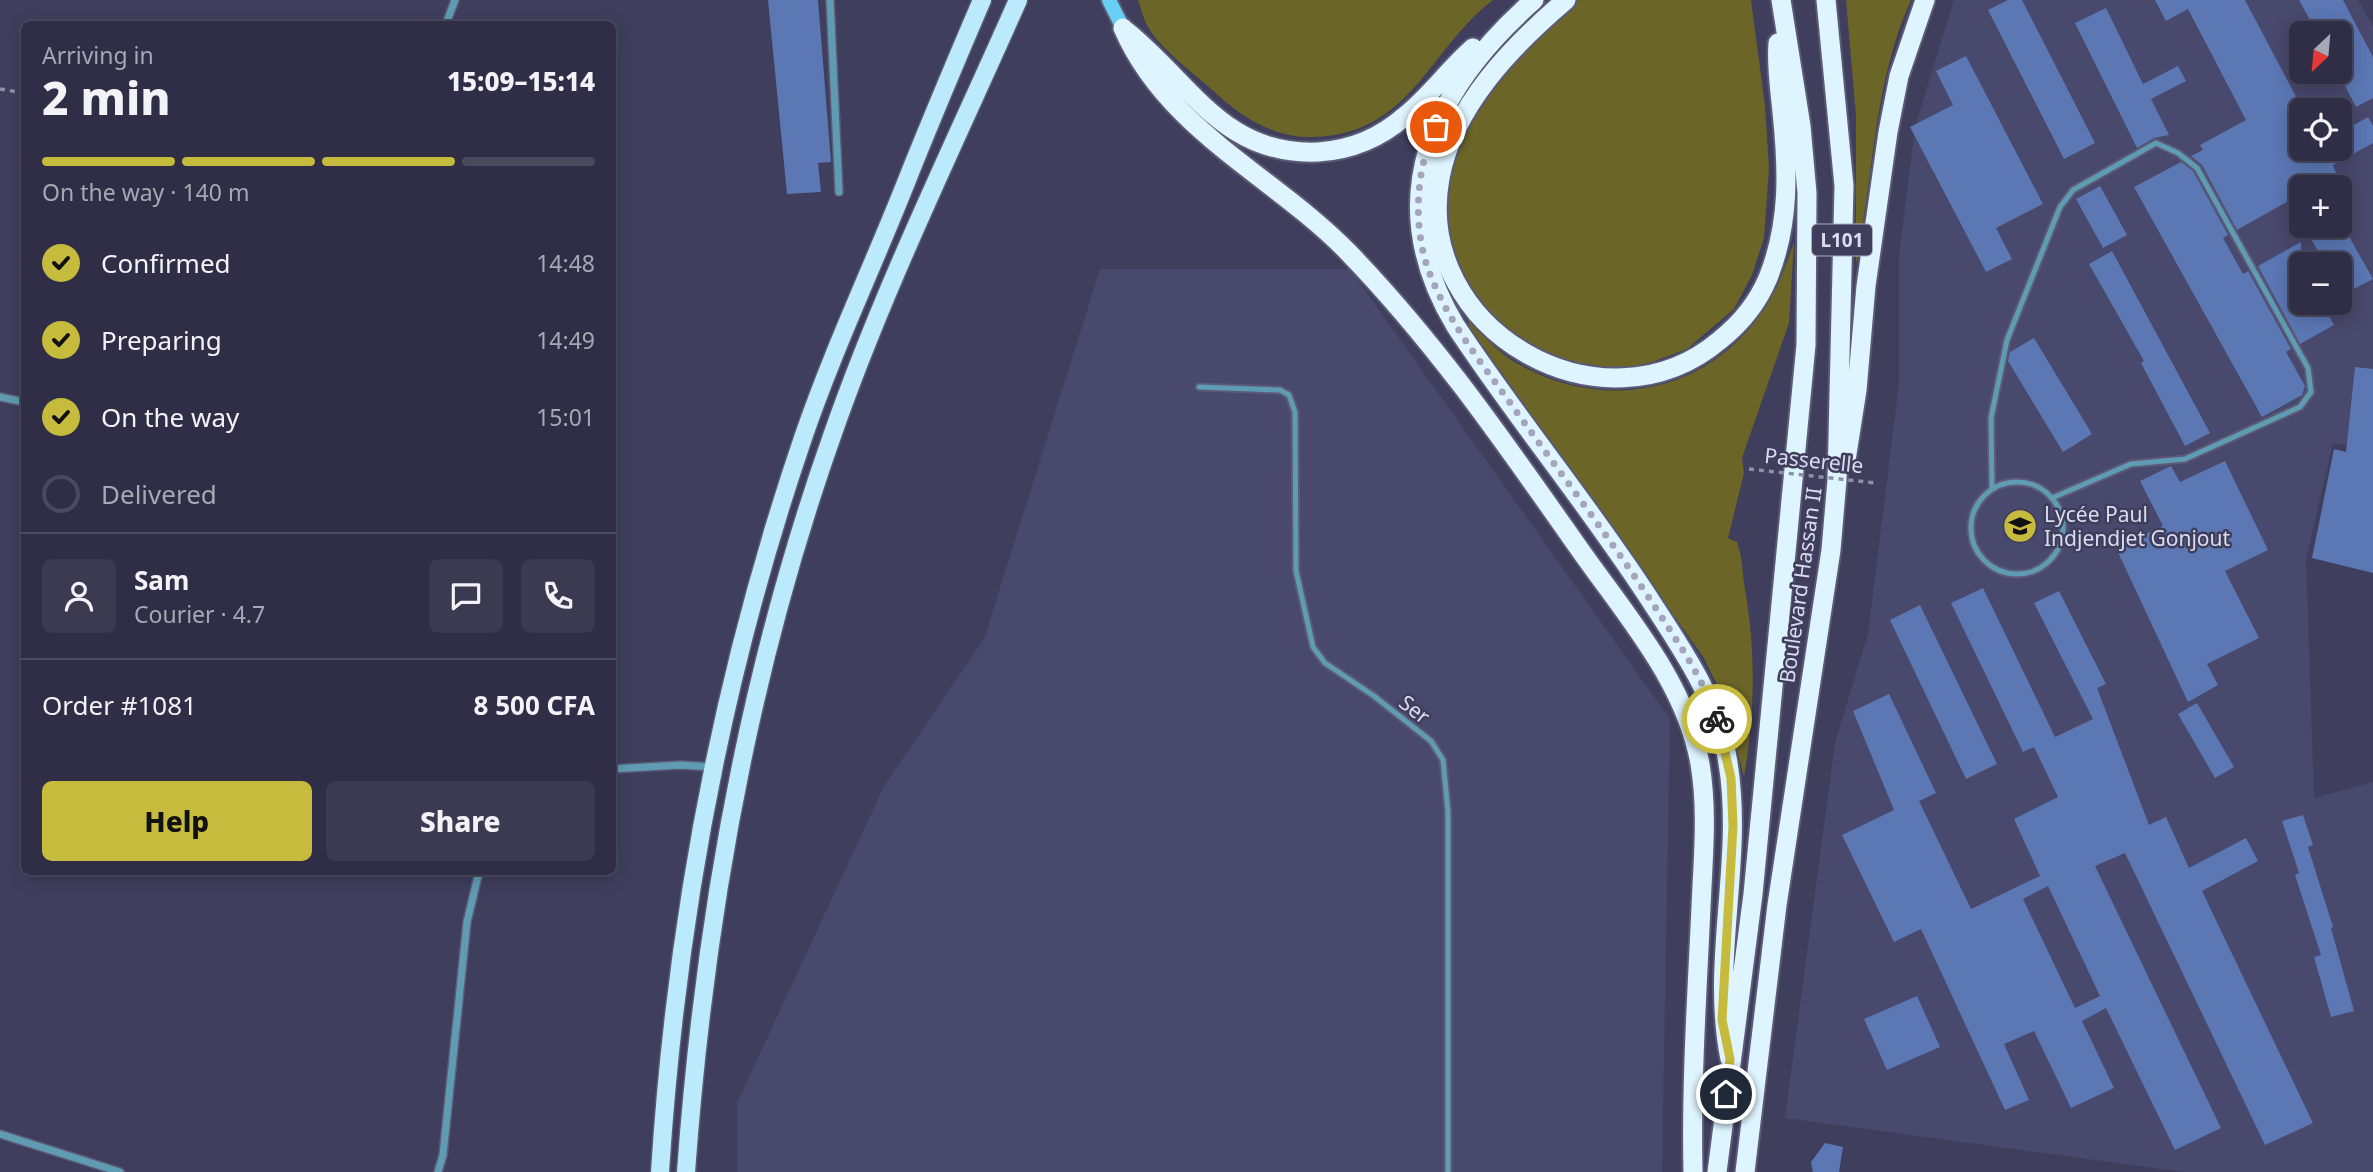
<!DOCTYPE html>
<meta charset="utf-8">
<style>
body{margin:0;font-family:"Noto Sans",sans-serif;background:#3b3a51;color:#f1f3f6;height:100vh;display:flex;flex-direction:column;font-size:26px;white-space:nowrap}
*{box-sizing:border-box;margin:0}
p{font-size:23px;color:#a7a8b3}
.icon{flex:none;width:38px;height:38px;fill:none;stroke:currentColor;stroke-width:2;stroke-linecap:round;stroke-linejoin:round}
.map{position:relative;flex:1;overflow:hidden}
.drawer{position:absolute;left:21px;top:21px;width:595px;height:854px;display:flex;flex-direction:column;background:#2f2e46;border-radius:10px;box-shadow:0 4px 18px #0003,0 0 0 2px #4a4a5f}
.drawer>*{flex:none}
.needle{width:46px;rotate:206deg}
.buttons{position:absolute;left:2289px;top:21px;display:grid;gap:14px}
.buttons a{display:grid;place-items:center;width:63px;height:63px;border-radius:10px;background:#2f2e46;box-shadow:0 4px 18px #0003,0 0 0 2px #4a4a5f;font-size:35px}
.pin{position:absolute;display:grid;place-items:center;width:60px;height:60px;color:#fff;margin:-30px;border:4px solid #fff;border-radius:50%;box-shadow:0 2px 7px #0007}
.courier{position:absolute;display:grid;place-items:center;width:70px;height:70px;margin:-35px;border:5px solid #c6bb3c;border-radius:50%;background:#fff;color:#222;box-shadow:0 2px 9px #0007}
.head em{font-style:normal;font-weight:800}
.head div{display:flex;flex-direction:column-reverse}
.head{display:flex;align-items:center;justify-content:space-between;height:119px;padding:0 21px}
h1{font-size:46px;font-weight:800;line-height:52px}
.bar{display:grid;grid-template-columns:repeat(4,1fr);gap:10px 7px;align-content:center;height:84px;padding:0 21px}
.bar i{height:9px;border-radius:5px;background:#4a4a5f}
.bar .selected{background:#c6bb3c}
.bar p{grid-column:span 4}
.line{display:flex;align-items:center;gap:18px;padding:0 21px;border-top:2px solid #4a4a5f}
.line div{flex:1}
.round{display:grid;place-items:center;flex:none;width:74px;height:74px;border-radius:10px;background:#3b3a51}
ol{padding:0 21px;list-style:none}
li{display:flex;align-items:center;gap:21px;height:77px}
li p{margin-inline-start:auto}
li .icon{padding:7px;border-radius:50%;background:#c6bb3c;color:#111;stroke-width:4}
li:last-child{color:#a7a8b3}
li i{width:38px;height:38px;border:4px solid #4a4a5f;border-radius:50%}
.button{display:flex;gap:14px;margin-top:auto;padding:14px 21px}
.button a{flex:1;height:80px;border-radius:10px;background:#c6bb3c;color:#111;font-size:28px;font-weight:800;line-height:80px;text-align:center}
.button a+a{background:#3b3a51;color:#f1f3f6}
.map>svg:first-child{display:block}
.built{fill:#49486d;fill-rule:evenodd}
.green{fill:#6b6527}
.building{fill:#5b77b4;fill-rule:evenodd}
.lines{fill:none;stroke-linecap:round;stroke-linejoin:round}
.service-casing{stroke:#5b5a77;stroke-width:9}
.minor-casing{stroke:#5b5a77;stroke-width:10}
.secondary-casing{stroke:#5b5a77;stroke-width:18}
.primary-casing{stroke:#5b5a77;stroke-width:21}
.trunk-casing{stroke:#5b5a77;stroke-width:23}
.path{stroke:#8f8fa8;stroke-width:3.5;stroke-dasharray:5 5;stroke-linecap:butt}
.service{stroke:#5f9cb4;stroke-width:5}
.minor{stroke:#5f9cb4;stroke-width:7}
.secondary{stroke:#67cef4;stroke-width:14}
.primary{stroke:#bceafd;stroke-width:18}
.trunk{stroke:#def4fe;stroke-width:19}
.path-bridge{stroke:#8f8fa8;stroke-width:3.5;stroke-dasharray:5 5;stroke-linecap:butt}
.done{stroke:#a4a5bc;stroke-width:7;stroke-dasharray:0 12.6}
.route{stroke:#c6bb3c;stroke-width:9}
.labels{text-anchor:middle;dominant-baseline:central;stroke-width:5;stroke-linejoin:round;paint-order:stroke}
.shield{fill:#3f3e5d;stroke:#acadc3;stroke-width:2}
.shield-label{font-size:19px;font-weight:bold;fill:#dbdcef}
.street-label{font-size:21px;fill:#dbdcef;stroke:#3f3e5d}
.poi-label{font-size:21px;fill:#dbdcef;stroke:#3f3e5d;text-anchor:start}
</style>
<div class="map">
<svg width="2373" height="1172" viewBox="0 0 2373 1172">
<rect width="100%" height="100%" fill="#3f3e5d"/>
<path class="built" d="M1954 0H2358L2373 26V449L2333 443 2306 559 2314 798 2373 782V1172H2184L1785 1118 1835 743 1868 634 1899 383V256L1915 127ZM2301 33H2340V72H2301ZM2301 110H2340V149H2301ZM2301 187H2340V226H2301ZM2301 264H2340V303H2301Z
M1100 269H1350L1670 719 1662 1172H737V1103L884 786 984 639Z"/>
<path class="green" d="M1138 0H1493C1428 50 1411 134 1314 137 1277 138 1245 120 1219 96 1199 77 1159 49 1147 25 1143 18 1141 8 1138 0Z
M1578 0H1751L1765 106 1769 168 1764 238 1752 275 1734 309 1687 349 1636 368 1608 370 1552 360 1490 318 1472 297 1447 247 1446 183 1470 122 1494 85 1525 50Z
M1846 0H1911C1873 84 1874 175 1856 264V116Z
M1794 242 1789 323 1742 458 1744 473 1728 538 1737 542C1743 558 1742 573 1745 589 1756 654 1755 712 1744 777L1725 702 1704 658 1470 328 1467 317C1480 332 1495 350 1513 361 1598 412 1701 397 1760 315 1776 293 1785 268 1794 242Z"/>
<path class="building" d="M768 0H818L831 162 818 163 821 192 787 194Z
M2008 0H2022L2095 143 2064 159 1988 10Z
M2155 0H2245L2301 106V149H2340V133L2368 117 2373 126V143L2333 165 2337 176 2315 187H2301V221L2290 200 2237 230 2202 165 2191 156 2203 150 2200 145 2246 120 2188 9 2166 21Z
M2299 0H2343L2373 57V98L2356 107 2340 76V33H2317Z
M2106 8 2143 84 2178 66 2186 81 2151 99 2169 135 2154 138 2137 148 2075 23Z
M1966 56 2043 204 1996 228 2012 259 1986 272 1910 127 1953 105 1936 71Z
M2181 162 2193 171 2228 235 2223 238 2243 274 2248 271 2291 349 2286 352 2305 386 2302 395 2262 417 2134 187Z
M2100 186 2127 235 2103 248 2076 199Z
M2304 226H2343L2373 279 2340 296V264H2325Z
M2301 242V303H2322L2334 325 2300 344 2258 266Z
M2112 251 2210 433 2185 446 2141 363 2144 361 2089 264Z
M2034 338 2092 434 2063 452 2008 361 2010 352Z
M2355 367 2373 369V573L2312 558 2334 449 2346 452Z
M2225 461 2268 550 2225 571 2259 638 2207 664 2218 685 2188 702 2116 548 2163 526 2140 481 2171 466 2180 482Z
M1983 588 2055 737 2093 719 2034 603 2059 591 2106 684 2097 688 2149 825 2166 817 2189 868 2246 838 2258 861 2202 891 2313 1123 2265 1145 2125 853 2095 866 2221 1128 2175 1150 2106 1008 2082 1021 2114 1088 2071 1108 2034 1031 2004 1044 2029 1100 2005 1110 1921 929 1894 942 1842 835 1894 810 1853 711 1889 694 1936 793 1919 801 1971 909 2040 876 2014 819 2058 797 2034 747 2023 752 1951 603ZM2048 886 2100 996 2075 1008 2023 899Z
M1920 605 1997 764 1966 779 1890 620Z
M2197 703 2234 767 2215 778 2178 714Z
M2303 815 2313 845 2308 847 2333 927 2331 928 2354 1011 2331 1017 2314 957 2321 955 2295 875 2299 873 2282 821Z
M1917 996 1940 1047 1887 1070 1864 1019Z
M1825 1143 1843 1147 1839 1172H1813L1811 1162Z"/>
<g class="lines">
<g class="service-casing">
<path id="service" d="M1199 387 1280 390 1289 395 1295 412 1296 571 1313 647 1325 663 1374 696 1431 741 1443 760 1448 812V1172
M1971 528a46 46 0 1 1 92 0a46 46 0 1 1-92 0Z
M1992 489 1991 418 2007 340 2060 207 2073 190 2156 143 2178 153 2197 168 2308 368 2311 392 2300 407 2185 459 2131 464 2052 498"/>
</g>
<g class="minor-casing">
<path id="minor" d="M830 0 839 192
M446 24 455 0
M0 397 24 402
M612 769 680 765 714 767
M0 1134 120 1172
M438 1172 443 1155 467 922 479 872"/>
</g>
<g class="secondary-casing">
<path id="secondary" d="M1109 0 1123 28"/>
</g>
<g class="primary-casing">
<path id="primary" d="M660 1172C676 922 722 675 803 438 834 347 876 260 911 170 934 113 958 56 982 0
M686 1172C704 923 748 673 832 436 884 287 954 145 1018 0"/>
</g>
<g class="trunk-casing">
<path id="trunk" d="M1534 0C1432 90 1380 199 1455 325 1518 421 1592 509 1654 606 1686 655 1719 704 1728 763 1744 861 1710 962 1730 1059
M1566 0C1513 45 1453 106 1440 178 1412 330 1603 439 1720 340 1740 324 1758 302 1768 278 1790 223 1788 170 1782 112 1780 90 1776 66 1778 43
M1123 28C1167 130 1274 176 1348 252 1437 344 1504 442 1578 547 1624 613 1686 682 1700 764 1708 811 1703 859 1701 907 1697 995 1691 1083 1693 1172
M1126 31C1191 83 1223 156 1318 152 1351 150 1380 138 1405 116 1430 96 1449 69 1473 48
M1846 460 1857 390 1866 286 1888 132 1899 76 1925 0
M1717 1172 1753 894 1806 345 1807 193 1801 126 1781 0
M1745 1172 1777 905 1831 550 1837 480 1844 186 1826 0"/>
</g>
<path class="path" d="M0 89 24 93"/>
<use href="#service" class="service"/>
<use href="#minor" class="minor"/>
<use href="#secondary" class="secondary"/>
<use href="#primary" class="primary"/>
<use href="#trunk" class="trunk"/>
<path class="path-bridge" d="M1749 469 1876 483"/>
</g>
<g class="lines">
<path class="done" d="M1436 127C1416 166 1413 224 1427 266 1444 315 1476 356 1506 397 1557 469 1611 539 1659 613 1681 647 1704 681 1717 719"/>
<path class="route" d="M1717 719 1731 778 1733 826 1722 1020 1730 1059 1726 1094"/>
</g>
<defs>
<g id="school-disc" transform="scale(1.75)"><circle r="9.5" fill="#c6bb3c" stroke="#3f3e5d"/><path d="M0-5L7-2L0 1L-7-2ZM-4 1L0 2.5L4 1V4Q0 6-4 4Z" fill="#111"/></g>
</defs>
<g fill-rule="evenodd">
<use href="#school-disc" x="2020" y="526"/>
</g>
<g class="labels">
<rect class="shield" x="1812" y="224.5" width="60" height="31" rx="5"/>
<g class="shield-label">
<text x="1842" y="240">L101</text>
</g>
<g class="street-label">
<text transform="translate(1814 460) rotate(6)">Passerelle</text>
<text transform="translate(1800 585) rotate(-82)">Boulevard Hassan II</text>
<text transform="translate(1415 709) rotate(38)">Ser</text>
</g>
<g class="poi-label">
<text x="2044" y="514">Lycée Paul<tspan x="2044" dy="24">Indjendjet Gonjout</tspan></text>
</g>
</g>
</svg>
<div class="buttons">
<a><svg class="needle" viewBox="-14 -14 28 28"><path d="M0-13l5 13h-10z" fill="#e53935"/><path d="M0 13l5-13h-10z" fill="#a7a8b3"/></svg></a>
<a><svg class="icon" aria-label="locate" viewBox="0 0 24 24"><circle cx="12" cy="12" r="6"/><path d="M12 2v4M12 18v4M2 12h4M18 12h4"/></svg></a>
<a>+</a>
<a>−</a>
</div>
<div class="pin" style="left:1436px;top:127px;background:#ea580c"><svg class="icon" aria-label="bag" viewBox="0 0 24 24"><path d="M5 8h14l-1 12H6zM9 8a3 3 0 0 1 6 0"/></svg></div>
<div class="pin" style="left:1726px;top:1094px;background:#1f2937"><svg class="icon" aria-label="home" viewBox="0 0 24 24"><path d="M3 11l9-7 9 7M6 9v11h12V9"/></svg></div>
<div class="courier" style="left:1717px;top:719px"><svg class="icon" aria-label="bike" viewBox="0 0 24 24"><circle cx="6" cy="16" r="4"/><circle cx="18" cy="16" r="4"/><path d="M6 16l4-8h5l3 8M10 8l3 8H6M13 5h3"/></svg></div>
<section class="drawer">
<div class="head"><div><h1>2 min</h1><p>Arriving in</p></div><em>15:09–15:14</em></div>
<div class="bar"><i class="selected"></i><i class="selected"></i><i class="selected"></i><i></i><p>On the way · 140 m</p></div>
<ol>
<li><svg class="icon" aria-label="check" viewBox="0 0 24 24"><path d="M5 12l5 5 9-10"/></svg>Confirmed<p>14:48</p></li>
<li><svg class="icon" aria-label="check" viewBox="0 0 24 24"><path d="M5 12l5 5 9-10"/></svg>Preparing<p>14:49</p></li>
<li><svg class="icon" aria-label="check" viewBox="0 0 24 24"><path d="M5 12l5 5 9-10"/></svg>On the way<p>15:01</p></li>
<li><i></i>Delivered</li>
</ol>
<div class="line" style="height:126px"><a class="round"><svg class="icon" aria-label="person" viewBox="0 0 24 24"><circle cx="12" cy="8" r="4"/><path d="M4 21q1-7 8-7t8 7"/></svg></a><div><b>Sam</b><p>Courier · 4.7</p></div><a class="round"><svg class="icon" aria-label="chat" viewBox="0 0 24 24"><path d="M4 5h16v11H9l-5 4z"/></svg></a><a class="round"><svg class="icon" aria-label="phone" viewBox="0 0 24 24"><path d="M5 4h4l2 5-3 2q2 4 5 5l2-3 5 2v4C11 20 4 13 5 4z"/></svg></a></div>
<div class="line" style="height:91px"><div>Order #1081</div><b>8 500 CFA</b></div>
<div class="button"><a>Help</a><a>Share</a></div>
</section>
</div>
